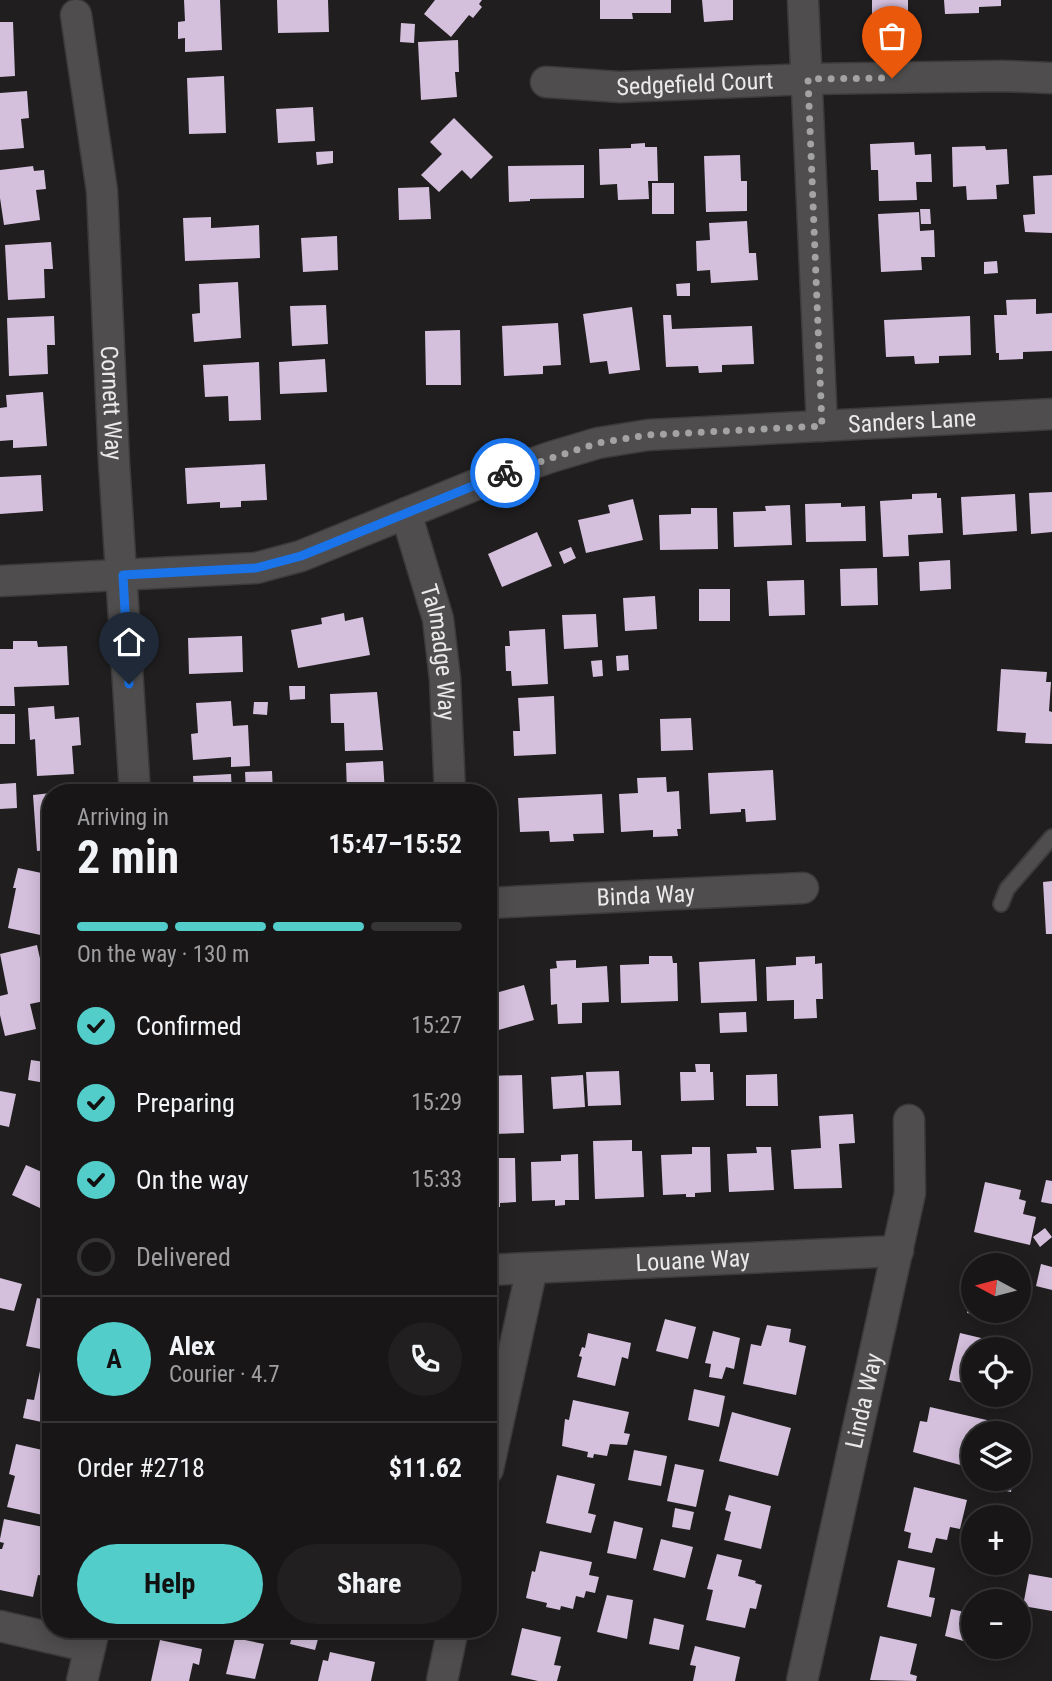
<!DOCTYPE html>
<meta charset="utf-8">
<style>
body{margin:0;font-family:"Roboto Condensed",sans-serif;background:#211f20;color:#f1f3f6;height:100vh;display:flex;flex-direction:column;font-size:26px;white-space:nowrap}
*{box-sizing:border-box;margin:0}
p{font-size:23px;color:#9f9fa1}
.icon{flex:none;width:38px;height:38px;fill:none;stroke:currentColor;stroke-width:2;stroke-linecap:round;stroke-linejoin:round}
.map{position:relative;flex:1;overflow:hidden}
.details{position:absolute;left:42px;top:784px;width:455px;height:854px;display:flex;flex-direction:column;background:#181617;border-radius:28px;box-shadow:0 4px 18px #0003,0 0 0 2px #363536}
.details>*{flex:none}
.needle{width:46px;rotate:277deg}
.tools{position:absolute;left:961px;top:1253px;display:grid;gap:14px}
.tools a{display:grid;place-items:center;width:70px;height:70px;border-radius:50%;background:#181617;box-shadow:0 4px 18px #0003,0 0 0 2px #363536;font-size:35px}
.pin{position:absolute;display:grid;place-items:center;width:60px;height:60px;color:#fff;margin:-72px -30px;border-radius:50% 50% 50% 0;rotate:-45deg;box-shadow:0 0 7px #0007}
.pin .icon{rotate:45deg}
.courier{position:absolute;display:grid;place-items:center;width:70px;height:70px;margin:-35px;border:5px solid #1a73e8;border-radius:50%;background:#fff;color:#222;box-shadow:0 2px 9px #0007}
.summary em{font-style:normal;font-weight:700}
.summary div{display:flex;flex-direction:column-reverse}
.summary{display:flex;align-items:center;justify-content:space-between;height:119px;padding:0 35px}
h1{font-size:46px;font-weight:700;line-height:52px}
.bar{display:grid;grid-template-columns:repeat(4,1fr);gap:10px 7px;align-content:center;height:84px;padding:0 35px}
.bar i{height:9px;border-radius:5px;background:#363536}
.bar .on{background:#53cdca}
.bar p{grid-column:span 4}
.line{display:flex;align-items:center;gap:18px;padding:0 35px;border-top:2px solid #363536}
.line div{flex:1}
.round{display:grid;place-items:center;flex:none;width:74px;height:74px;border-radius:37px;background:#211f20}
ol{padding:0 35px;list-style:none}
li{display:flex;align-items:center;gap:21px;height:77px}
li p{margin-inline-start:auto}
li .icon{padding:7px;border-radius:50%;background:#53cdca;color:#111;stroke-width:4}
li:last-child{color:#9f9fa1}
li i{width:38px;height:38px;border:4px solid #363536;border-radius:50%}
.primary-button{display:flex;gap:14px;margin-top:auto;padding:14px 35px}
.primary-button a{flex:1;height:80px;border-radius:42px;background:#53cdca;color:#111;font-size:28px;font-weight:700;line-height:80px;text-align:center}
.primary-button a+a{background:#211f20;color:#f1f3f6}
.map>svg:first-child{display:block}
.building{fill:#d4bfdc}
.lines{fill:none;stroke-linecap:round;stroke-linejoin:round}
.service-casing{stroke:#3c3a3a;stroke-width:18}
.minor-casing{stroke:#3c3a3a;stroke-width:33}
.service{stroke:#4f4d4e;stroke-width:14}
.minor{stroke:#4f4d4e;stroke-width:30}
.done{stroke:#a4a3a3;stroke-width:7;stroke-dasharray:0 12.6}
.route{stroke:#1a73e8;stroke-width:9}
.labels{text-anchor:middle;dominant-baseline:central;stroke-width:7;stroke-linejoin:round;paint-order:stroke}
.street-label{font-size:24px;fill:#ebeaea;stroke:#201e1f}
</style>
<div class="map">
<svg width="1052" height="1681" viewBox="0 0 1052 1681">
<rect width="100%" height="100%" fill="#201e1f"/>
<path class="building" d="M184 0H220L222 50 185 52V38L178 39V22L185 21Z
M277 0H328L329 32 278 33Z
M435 0H482L479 4 482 7 473 18 469 15 451 37 424 14Z
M600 0H671V13H632L633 19H600Z
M702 0H733V20L704 22Z
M872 0H908V14L872 15Z
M944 0H1001V6L979 7V13L945 14Z
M0 22H13L15 76 0 77Z
M401 23 415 24 414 43 400 42Z
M458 40 459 72H455L457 97 421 100 418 42Z
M224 76 226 133 189 134 187 78Z
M27 91 29 118 21 119 24 148 0 150V93Z
M313 107 315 141 278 143 276 109Z
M454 118 493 157 471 179 462 170 439 192 421 175 442 154 430 142Z
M914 142 915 155 931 154 932 182H916L917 200 879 201 878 170H871L870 144Z
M645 143V147H657L658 181H648L649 199 618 200 617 184 600 185 599 149 631 148V144Z
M985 146 986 150 1007 149 1009 184 996 185 997 199 967 200 966 186 953 187 952 147Z
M333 151V163L317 165 316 152Z
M740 155 741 181H747V211L706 212 704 156Z
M584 165V198L530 199V201L509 202 508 166Z
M33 166 34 171 44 170 46 189 36 190 40 220 4 225 0 198V170Z
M1052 175V233L1025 232 1023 215 1035 214 1033 176Z
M652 183H674V214H652Z
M429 187 431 219 399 220 398 188Z
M920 209H930L931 224H921Z
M919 212 920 231 934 230 935 257H921L922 270 881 272 878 214Z
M211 217V228L259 225 260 258 185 261 183 218Z
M747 221 749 253H756L758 280 711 283 710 270 697 271 696 241 710 240 709 223Z
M337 236 338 270 303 272 301 238Z
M51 242 53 269H44L45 298 8 300 5 245Z
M997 261 998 273 984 274V262Z
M238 282 241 338 194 342 192 314 200 313 199 284Z
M690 283V296H677L676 284Z
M1036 299V314L1052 313V351L1023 352V359L999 360V353H996L994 315H1007L1006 300Z
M326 305 328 344 292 346 290 306Z
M632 307 640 370 609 374 607 361 590 363 583 314Z
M663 315H671L672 329 752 326 754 364 722 365V372L699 373 698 366 666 367Z
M54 316 55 345H47L48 374 9 376 7 318Z
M970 316 971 355 939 356V363L915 364 914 356 886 357 884 320Z
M558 323 561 365 543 366V374L504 376 502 326Z
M460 330 461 385H426L425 331Z
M325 359 327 392 280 394 279 362Z
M259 362 261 420 229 421 228 396 205 397 203 365Z
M43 392 47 446 13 448V440L0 441V408L7 407 6 395Z
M265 464 267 500 241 501V507L220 508V502L187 504 185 468Z
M41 475 43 511 0 514V477Z
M1052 492V532L1031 534 1029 493Z
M937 493V498H941L943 533 908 535 909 556 883 557 880 501 912 499V494Z
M1015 494 1017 531 963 535 961 497Z
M633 499 643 540 586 553 578 520 610 513 608 505Z
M841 503V507L865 506 866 541 806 542 805 504Z
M790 505 792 545 734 547 733 512 766 511 765 506Z
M691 508H717L718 549 660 550 659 515 691 514Z
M537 532 552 566 502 587 488 554Z
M571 547 576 558 564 564 559 552Z
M950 560 951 589 920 591 919 562Z
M877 568 878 605 841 606 840 569Z
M804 580 805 615 769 616 767 581Z
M699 589H730V621H699Z
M655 596 657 629 625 631 623 598Z
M344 613 345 621 363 617 370 655 298 668 291 630 322 624 321 618Z
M596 614 598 647 564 649 562 615Z
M545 629 548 684 512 686 511 671H506L505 646H510L509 631Z
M242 636 243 672 189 674 188 638Z
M13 641H37L38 647 67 646 69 685 14 687 15 706H0V649H13Z
M628 655 629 670 617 671 616 656Z
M602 660 603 676 593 677 591 661Z
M1001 669 1047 672 1046 682H1051L1049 711 1052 712V744L1025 743 1026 733 997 731Z
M289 686H305V699L290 700Z
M377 692 383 750 345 751 344 723H331L330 694Z
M554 696 556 754 514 756 513 731H520L518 698Z
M231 701 233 726 248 725 250 766 231 767V757L193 760 191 734 198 733 196 703Z
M254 702H268L267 715 253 714Z
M54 706 55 719 79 717 81 745 72 746 74 774 37 776 35 739 30 740 28 708Z
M0 714H15V744H0Z
M691 718 693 750 661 751 660 719Z
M383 761 385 793H347L346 763Z
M773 770 776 820 746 822 745 809H741V812L710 814 708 773Z
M272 771 273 793H246L245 772Z
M231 774 232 793H194L193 776Z
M666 777 667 792 679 791 681 829H677L678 836 653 837V830L621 832 619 794 638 793 637 778Z
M16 783 17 808 0 809V784Z
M51 793V850L37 851 33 795Z
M602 794 604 833 573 834 574 841 550 842 549 831 520 832 518 798Z
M18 868 51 875V907L45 936 8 928 16 888H13Z
M1052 881V934H1046L1043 882Z
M37 945 43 972 50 970 51 995 48 996 49 1000 30 1004 36 1029 5 1036 0 1015V996L8 994 0 954Z
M649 956H672L673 963H677L678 1001 621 1003 620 965 649 964Z
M815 956V964L822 963 823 999H816L817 1018 794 1019V1000L767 1001 766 967 796 965V957Z
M755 959 757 1001 701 1003 699 962Z
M576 960V968L607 966 609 1002 582 1003V1023L558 1024 557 1004 551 1005 550 969 557 968 556 961Z
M524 985 534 1020 488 1033V988L497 986 499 992Z
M746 1012 747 1032 720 1033 719 1013Z
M31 1060 51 1063V1084L28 1080Z
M695 1064H710V1072H713L714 1100 681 1101 680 1072H696Z
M619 1071 621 1105 588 1106 586 1072Z
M777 1074 778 1106H746V1075Z
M522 1075 524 1133 492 1134 489 1076Z
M583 1075 585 1107 553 1109 551 1077Z
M0 1091 16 1094 9 1127 0 1125Z
M853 1114 855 1143 839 1144 842 1188 794 1189 791 1150 821 1148 819 1116Z
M632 1140V1151H642L644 1197 595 1199 593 1141Z
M692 1147H710L711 1192 695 1193V1197H686V1194L663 1195 661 1155 692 1154Z
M756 1147H771L774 1190 729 1192 727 1154 757 1153Z
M578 1154 579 1200H565V1205L555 1206V1200L532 1201 531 1162 561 1161V1155Z
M498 1158H515L516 1202 500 1203V1207H492L491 1203H488V1164H498Z
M26 1165 51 1176V1186L40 1208 12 1195Z
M1046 1180 1052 1181V1204L1041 1202Z
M985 1182 1021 1190 1019 1199 1026 1201 1023 1214 1036 1217 1030 1245 974 1232Z
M1045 1228 1052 1237 1040 1247 1033 1237Z
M1041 1264 1052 1267V1290L1036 1286Z
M0 1278 22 1284 14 1311 0 1308Z
M972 1291 973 1311H1009L1007 1321 967 1313Z
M37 1298 51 1301V1351L26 1346Z
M665 1319 696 1327 688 1359 656 1351Z
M767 1325 791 1329 789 1342 806 1346 796 1395 743 1384 751 1344 761 1346Z
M713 1331 740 1338 734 1369 726 1367 722 1379 709 1377 711 1364 705 1363Z
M588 1333 631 1343 628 1359 622 1357 615 1386 577 1377 582 1357 579 1356 582 1347 585 1348Z
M960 1333 998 1342 996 1349H973V1385L949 1380Z
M40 1371 51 1373V1424L23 1418 27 1399 34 1400Z
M694 1389 725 1396 719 1427 688 1420Z
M573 1400 629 1412 624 1433 630 1434 627 1445 610 1444 607 1456 594 1454 593 1458 587 1457 588 1452 562 1446 565 1419 569 1420Z
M930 1407 991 1421 988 1433H973V1442L965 1440 963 1445 969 1447 964 1466 913 1452 920 1421 927 1422Z
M732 1412 791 1428 778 1476 719 1461Z
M16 1444 51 1452V1500L47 1516 7 1507 15 1476 9 1474Z
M634 1450 667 1456 661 1486 628 1480Z
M675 1464 704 1470 696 1507 667 1501Z
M557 1475 595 1484 588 1513 596 1515 591 1533 546 1523Z
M978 1479H1013L1011 1492 977 1485Z
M914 1487 967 1500 960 1529 950 1527 947 1540 936 1538 932 1553 908 1548 911 1533 904 1531Z
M729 1495 771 1506 761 1549 724 1540 731 1512 725 1510Z
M675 1508 694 1512 690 1530 672 1527Z
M4 1519 48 1528 45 1542 51 1543V1549L45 1576 38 1575 33 1597 0 1590V1549H2L4 1543 0 1542V1539Z
M614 1521 643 1528 636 1559 607 1553Z
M661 1539 693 1547 685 1578 653 1570Z
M540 1551 592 1562 589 1575 599 1577 595 1593 586 1591 584 1598 576 1596 573 1609 561 1606 560 1610 546 1607 547 1603 526 1598 532 1571 535 1572Z
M717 1554 742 1560 738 1576 756 1581 755 1583 762 1585 756 1609 750 1608 745 1628 706 1620 713 1590 707 1589Z
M898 1560 935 1568 929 1597 935 1598 931 1617 887 1607Z
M1029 1574 1052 1578V1611L1023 1606Z
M607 1595 633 1600 627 1639 597 1632Z
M951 1609 973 1614 971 1643 945 1636Z
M654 1618 684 1625 679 1650 649 1644Z
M522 1628 561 1637 554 1665 561 1666 557 1681H538L511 1675Z
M294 1629 320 1632 315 1650 290 1644Z
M880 1636 917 1644 910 1674 917 1676 916 1681 870 1680Z
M235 1638 264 1644 255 1679 226 1674Z
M160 1640 202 1649 199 1665 193 1663 189 1681H151Z
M695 1646 740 1657 735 1681H693L696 1666 690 1665Z
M330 1652 375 1662 371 1681H318L323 1660 328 1661Z"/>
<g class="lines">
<g class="service-casing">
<path id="service" d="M1001 904 1007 889 1052 837"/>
</g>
<g class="minor-casing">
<g id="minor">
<path d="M803 0 822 426"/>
<path id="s1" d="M76 15 102 191 114 462 135 793"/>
<path id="s2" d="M546 82 620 87 808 79 1003 76 1052 78"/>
<path id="s3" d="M406 513 438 619 445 679 450 793"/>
<path id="s4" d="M0 581 256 568 301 556 497 476 551 457 598 443 648 435 1052 414"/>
<path id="s5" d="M488 903 803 888"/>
<path id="s6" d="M488 1270 898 1251"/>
<path d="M488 1469 532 1268"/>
<path d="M0 1626 90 1647"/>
<path d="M82 1681 94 1630"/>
<path d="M442 1681 453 1629"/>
<path id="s7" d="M802 1681 910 1193 909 1120"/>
</g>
</g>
<use href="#service" class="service"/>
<use href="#minor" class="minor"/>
</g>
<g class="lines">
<path class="done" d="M505 473 598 443 648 435 822 426 808 79 892 78"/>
<path class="route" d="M129 684 123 575 256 568 301 556 505 473"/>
</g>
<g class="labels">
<g class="street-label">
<text stroke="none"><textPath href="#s2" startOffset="149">Sedgefield Court</textPath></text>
<text stroke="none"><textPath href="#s1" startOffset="390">Cornett Way</textPath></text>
<text stroke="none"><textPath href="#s4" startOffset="936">Sanders Lane</textPath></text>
<text stroke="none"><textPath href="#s3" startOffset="144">Talmadge Way</textPath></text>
<text stroke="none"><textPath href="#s5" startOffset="158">Binda Way</textPath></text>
<text stroke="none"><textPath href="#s6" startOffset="205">Louane Way</textPath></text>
<text stroke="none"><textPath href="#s7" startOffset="287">Linda Way</textPath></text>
</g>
</g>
</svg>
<div class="tools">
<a><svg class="needle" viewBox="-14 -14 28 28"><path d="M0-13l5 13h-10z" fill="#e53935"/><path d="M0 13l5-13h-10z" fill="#9f9fa1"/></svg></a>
<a><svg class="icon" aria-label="locate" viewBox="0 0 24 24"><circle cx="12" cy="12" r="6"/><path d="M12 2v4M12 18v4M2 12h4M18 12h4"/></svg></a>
<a><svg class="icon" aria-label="layers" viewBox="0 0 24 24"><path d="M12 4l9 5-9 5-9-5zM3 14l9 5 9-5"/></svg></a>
<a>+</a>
<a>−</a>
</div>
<div class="pin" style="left:892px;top:78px;background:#ea580c"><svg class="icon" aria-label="bag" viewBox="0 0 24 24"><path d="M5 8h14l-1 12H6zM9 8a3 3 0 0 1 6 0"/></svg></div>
<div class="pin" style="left:129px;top:684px;background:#1f2937"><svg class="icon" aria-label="home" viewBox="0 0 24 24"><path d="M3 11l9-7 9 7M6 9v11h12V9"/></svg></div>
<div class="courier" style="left:505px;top:473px"><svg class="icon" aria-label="bike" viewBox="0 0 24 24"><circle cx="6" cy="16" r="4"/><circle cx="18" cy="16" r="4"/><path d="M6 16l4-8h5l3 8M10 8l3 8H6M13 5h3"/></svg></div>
<section class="details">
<div class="summary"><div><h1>2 min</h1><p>Arriving in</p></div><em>15:47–15:52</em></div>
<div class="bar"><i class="on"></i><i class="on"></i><i class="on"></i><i></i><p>On the way · 130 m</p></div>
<ol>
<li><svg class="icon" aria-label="check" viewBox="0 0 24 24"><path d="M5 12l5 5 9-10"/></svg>Confirmed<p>15:27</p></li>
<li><svg class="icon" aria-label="check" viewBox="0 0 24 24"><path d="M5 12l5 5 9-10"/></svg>Preparing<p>15:29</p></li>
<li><svg class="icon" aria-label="check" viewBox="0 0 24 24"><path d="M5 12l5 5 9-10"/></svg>On the way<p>15:33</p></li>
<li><i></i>Delivered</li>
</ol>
<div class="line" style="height:126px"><b class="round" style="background:#53cdca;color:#111">A</b><div><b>Alex</b><p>Courier · 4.7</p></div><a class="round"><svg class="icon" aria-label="phone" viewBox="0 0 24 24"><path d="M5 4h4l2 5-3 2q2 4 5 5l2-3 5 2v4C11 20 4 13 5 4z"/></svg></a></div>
<div class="line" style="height:91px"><div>Order #2718</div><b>$11.62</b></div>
<div class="primary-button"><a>Help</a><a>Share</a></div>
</section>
</div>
